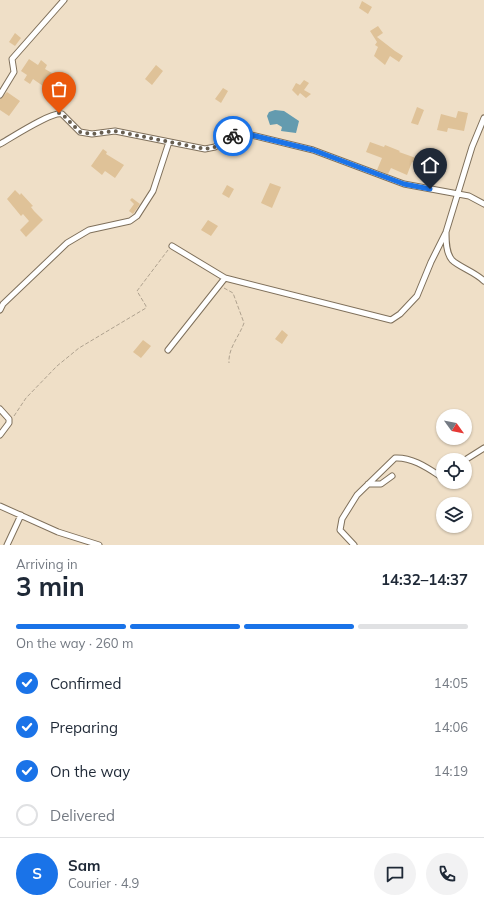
<!DOCTYPE html>
<meta charset="utf-8">
<style>
body{margin:0;font-family:Mulish,sans-serif;background:#f2f2f3;color:#1f2937;height:100vh;display:flex;flex-direction:column;font-size:15px;white-space:nowrap}
*{box-sizing:border-box;margin:0}
p{font-size:13px;color:#747a83}
.icon{flex:none;width:22px;height:22px;fill:none;stroke:currentColor;stroke-width:2;stroke-linecap:round;stroke-linejoin:round}
.map{position:relative;height:545px;overflow:hidden}
.drawer{display:flex;flex-direction:column;background:#fff;flex:1}
.drawer>*{flex:none}
.needle{width:26px;rotate:123deg}
.controls{position:absolute;left:436px;top:409px;display:grid;gap:8px}
.controls a{display:grid;place-items:center;width:36px;height:36px;border-radius:50%;background:#fff;box-shadow:0 1px 3px #0004;font-size:20px}
.pin{position:absolute;display:grid;place-items:center;width:34px;height:34px;color:#fff;margin:-41px -17px;border-radius:50% 50% 50% 0;rotate:-45deg;box-shadow:0 0 4px #0007}
.pin .icon{rotate:45deg}
.courier{position:absolute;display:grid;place-items:center;width:40px;height:40px;margin:-20px;border:3px solid #1a73e8;border-radius:50%;background:#fff;color:#222;box-shadow:0 1px 5px #0007}
.head em{font-style:normal;font-weight:700}
.head div{display:flex;flex-direction:column-reverse}
.head{display:flex;align-items:center;justify-content:space-between;height:68px;padding:0 16px}
h1{font-size:26px;font-weight:700;line-height:30px}
.bar{display:grid;grid-template-columns:repeat(4,1fr);gap:6px 4px;align-content:center;height:48px;padding:0 16px}
.bar i{height:5px;border-radius:3px;background:#e0e1e3}
.bar .active{background:#1a73e8}
.bar p{grid-column:span 4}
.line{display:flex;align-items:center;gap:10px;padding:0 16px;border-top:1px solid #e0e1e3}
.line div{flex:1}
.round{display:grid;place-items:center;flex:none;width:42px;height:42px;border-radius:21px;background:#f2f2f3}
ol{padding:0 16px;list-style:none}
li{display:flex;align-items:center;gap:12px;height:44px}
li p{margin-inline-start:auto}
li .icon{padding:4px;border-radius:50%;background:#1a73e8;color:#fff;stroke-width:4}
li:last-child{color:#747a83}
li i{width:22px;height:22px;border:2px solid #e0e1e3;border-radius:50%}
.map>svg:first-child{display:block}
.water{fill:#649baf}
.building{fill:#dfc298}
.lines{fill:none;stroke-linecap:round;stroke-linejoin:round}
.minor-casing{stroke:#7f705b;stroke-width:7}
.path{stroke:#afa28f;stroke-width:1;stroke-dasharray:4 2;stroke-linecap:butt}
.minor{stroke:#fff;stroke-width:5}
.done{stroke:#675e50;stroke-width:4;stroke-dasharray:0 7.2}
.route{stroke:#1a73e8;stroke-width:5}
</style>
<div class="map">
<svg width="484" height="545" viewBox="0 0 484 545">
<rect width="100%" height="100%" fill="#efdfc7"/>
<path class="water" d="M275 110 284 111 299 121 296 133 281 131 282 127 277 124 270 125 267 116 269 112Z"/>
<path class="building" d="M362 1 372 7 368 14 359 8Z
M378 26 383 33 377 37 395 51 403 56 399 62 390 56 385 65 374 56 378 47 375 45 377 42 370 31Z
M15 33 21 38 15 46 9 42Z
M29 59 38 65 41 60 47 65 45 69 52 73 43 86 33 79 30 84 24 80 27 75 21 71Z
M156 65 163 71 152 85 145 79Z
M304 80 309 83 304 90 311 94 306 98 300 93 298 96 292 90 296 83 300 85Z
M223 88 228 91 221 103 215 99Z
M7 92 20 101 9 116 0 110V99Z
M417 107 424 110 418 125 411 123Z
M458 111 468 113 464 131 448 128 447 132 437 130 441 114 456 118Z
M370 142 384 147 385 145 400 151 399 152 416 158 414 163 412 162 407 175 391 168 388 174 377 170 382 158 366 152Z
M103 149 107 152 106 154 124 165 115 178 105 171 102 175 91 166Z
M429 160 439 163 435 176 425 173Z
M270 183 281 187 272 208 261 203Z
M227 185 234 189 229 198 222 194Z
M15 190 20 195 21 193 33 206 31 207 34 211 43 220 26 237 20 230 29 221 23 214 21 216 7 199Z
M132 198 140 204 133 214 129 211 134 204 130 200Z
M208 220 218 226 211 236 201 230Z
M282 330 288 335 282 344 275 339Z
M143 340 151 346 141 358 133 352Z"/>
<g class="lines">
<g class="minor-casing">
<path id="minor" d="M0 95 14 72 12 59 64 0
M0 144C11 138 52 111 62 114L80 132 92 134 115 131 205 149 215 147 224 140 235 136 247 134 313 150 404 184 469 196 484 204
M446 232C446 241 446 253 452 260 459 267 475 272 484 281
M172 246 225 278 391 320 400 314 417 296 431 262 446 232 472 147 484 118
M0 310 3 304 67 243 89 230 130 221 137 216 153 191 169 142
M168 350 225 278
M0 409 9 419V423L0 435
M465 460 484 448
M368 484H381L392 476
M0 506 58 532 99 545
M7 545 21 515
M354 545 340 530 342 519 357 495 395 458C413 457 429 469 443 478"/>
</g>
<path class="path" d="M224 288 233 293 244 323C239 337 228 348 229 363
M14 416 26 398 57 366 79 348 146 308V306L137 291 168 250"/>
<use href="#minor" class="minor"/>
</g>
<g class="lines">
<path class="done" d="M59 113 62 114 80 132 92 134 115 131 205 149 215 147 233 136"/>
<path class="route" d="M233 136 247 134 313 150 404 184 430 189"/>
</g>
</svg>
<div class="controls">
<a><svg class="needle" viewBox="-14 -14 28 28"><path d="M0-13l5 13h-10z" fill="#e53935"/><path d="M0 13l5-13h-10z" fill="#747a83"/></svg></a>
<a><svg class="icon" aria-label="locate" viewBox="0 0 24 24"><circle cx="12" cy="12" r="6"/><path d="M12 2v4M12 18v4M2 12h4M18 12h4"/></svg></a>
<a><svg class="icon" aria-label="layers" viewBox="0 0 24 24"><path d="M12 4l9 5-9 5-9-5zM3 14l9 5 9-5"/></svg></a>
</div>
<div class="pin" style="left:59px;top:113px;background:#ea580c"><svg class="icon" aria-label="bag" viewBox="0 0 24 24"><path d="M5 8h14l-1 12H6zM9 8a3 3 0 0 1 6 0"/></svg></div>
<div class="pin" style="left:430px;top:189px;background:#1f2937"><svg class="icon" aria-label="home" viewBox="0 0 24 24"><path d="M3 11l9-7 9 7M6 9v11h12V9"/></svg></div>
<div class="courier" style="left:233px;top:136px"><svg class="icon" aria-label="bike" viewBox="0 0 24 24"><circle cx="6" cy="16" r="4"/><circle cx="18" cy="16" r="4"/><path d="M6 16l4-8h5l3 8M10 8l3 8H6M13 5h3"/></svg></div>
</div>
<section class="drawer">
<div class="head"><div><h1>3 min</h1><p>Arriving in</p></div><em>14:32–14:37</em></div>
<div class="bar"><i class="active"></i><i class="active"></i><i class="active"></i><i></i><p>On the way · 260 m</p></div>
<ol>
<li><svg class="icon" aria-label="check" viewBox="0 0 24 24"><path d="M5 12l5 5 9-10"/></svg>Confirmed<p>14:05</p></li>
<li><svg class="icon" aria-label="check" viewBox="0 0 24 24"><path d="M5 12l5 5 9-10"/></svg>Preparing<p>14:06</p></li>
<li><svg class="icon" aria-label="check" viewBox="0 0 24 24"><path d="M5 12l5 5 9-10"/></svg>On the way<p>14:19</p></li>
<li><i></i>Delivered</li>
</ol>
<div class="line" style="height:72px"><b class="round" style="background:#1a73e8;color:#fff">S</b><div><b>Sam</b><p>Courier · 4.9</p></div><a class="round"><svg class="icon" aria-label="chat" viewBox="0 0 24 24"><path d="M4 5h16v11H9l-5 4z"/></svg></a><a class="round"><svg class="icon" aria-label="phone" viewBox="0 0 24 24"><path d="M5 4h4l2 5-3 2q2 4 5 5l2-3 5 2v4C11 20 4 13 5 4z"/></svg></a></div>
</section>
